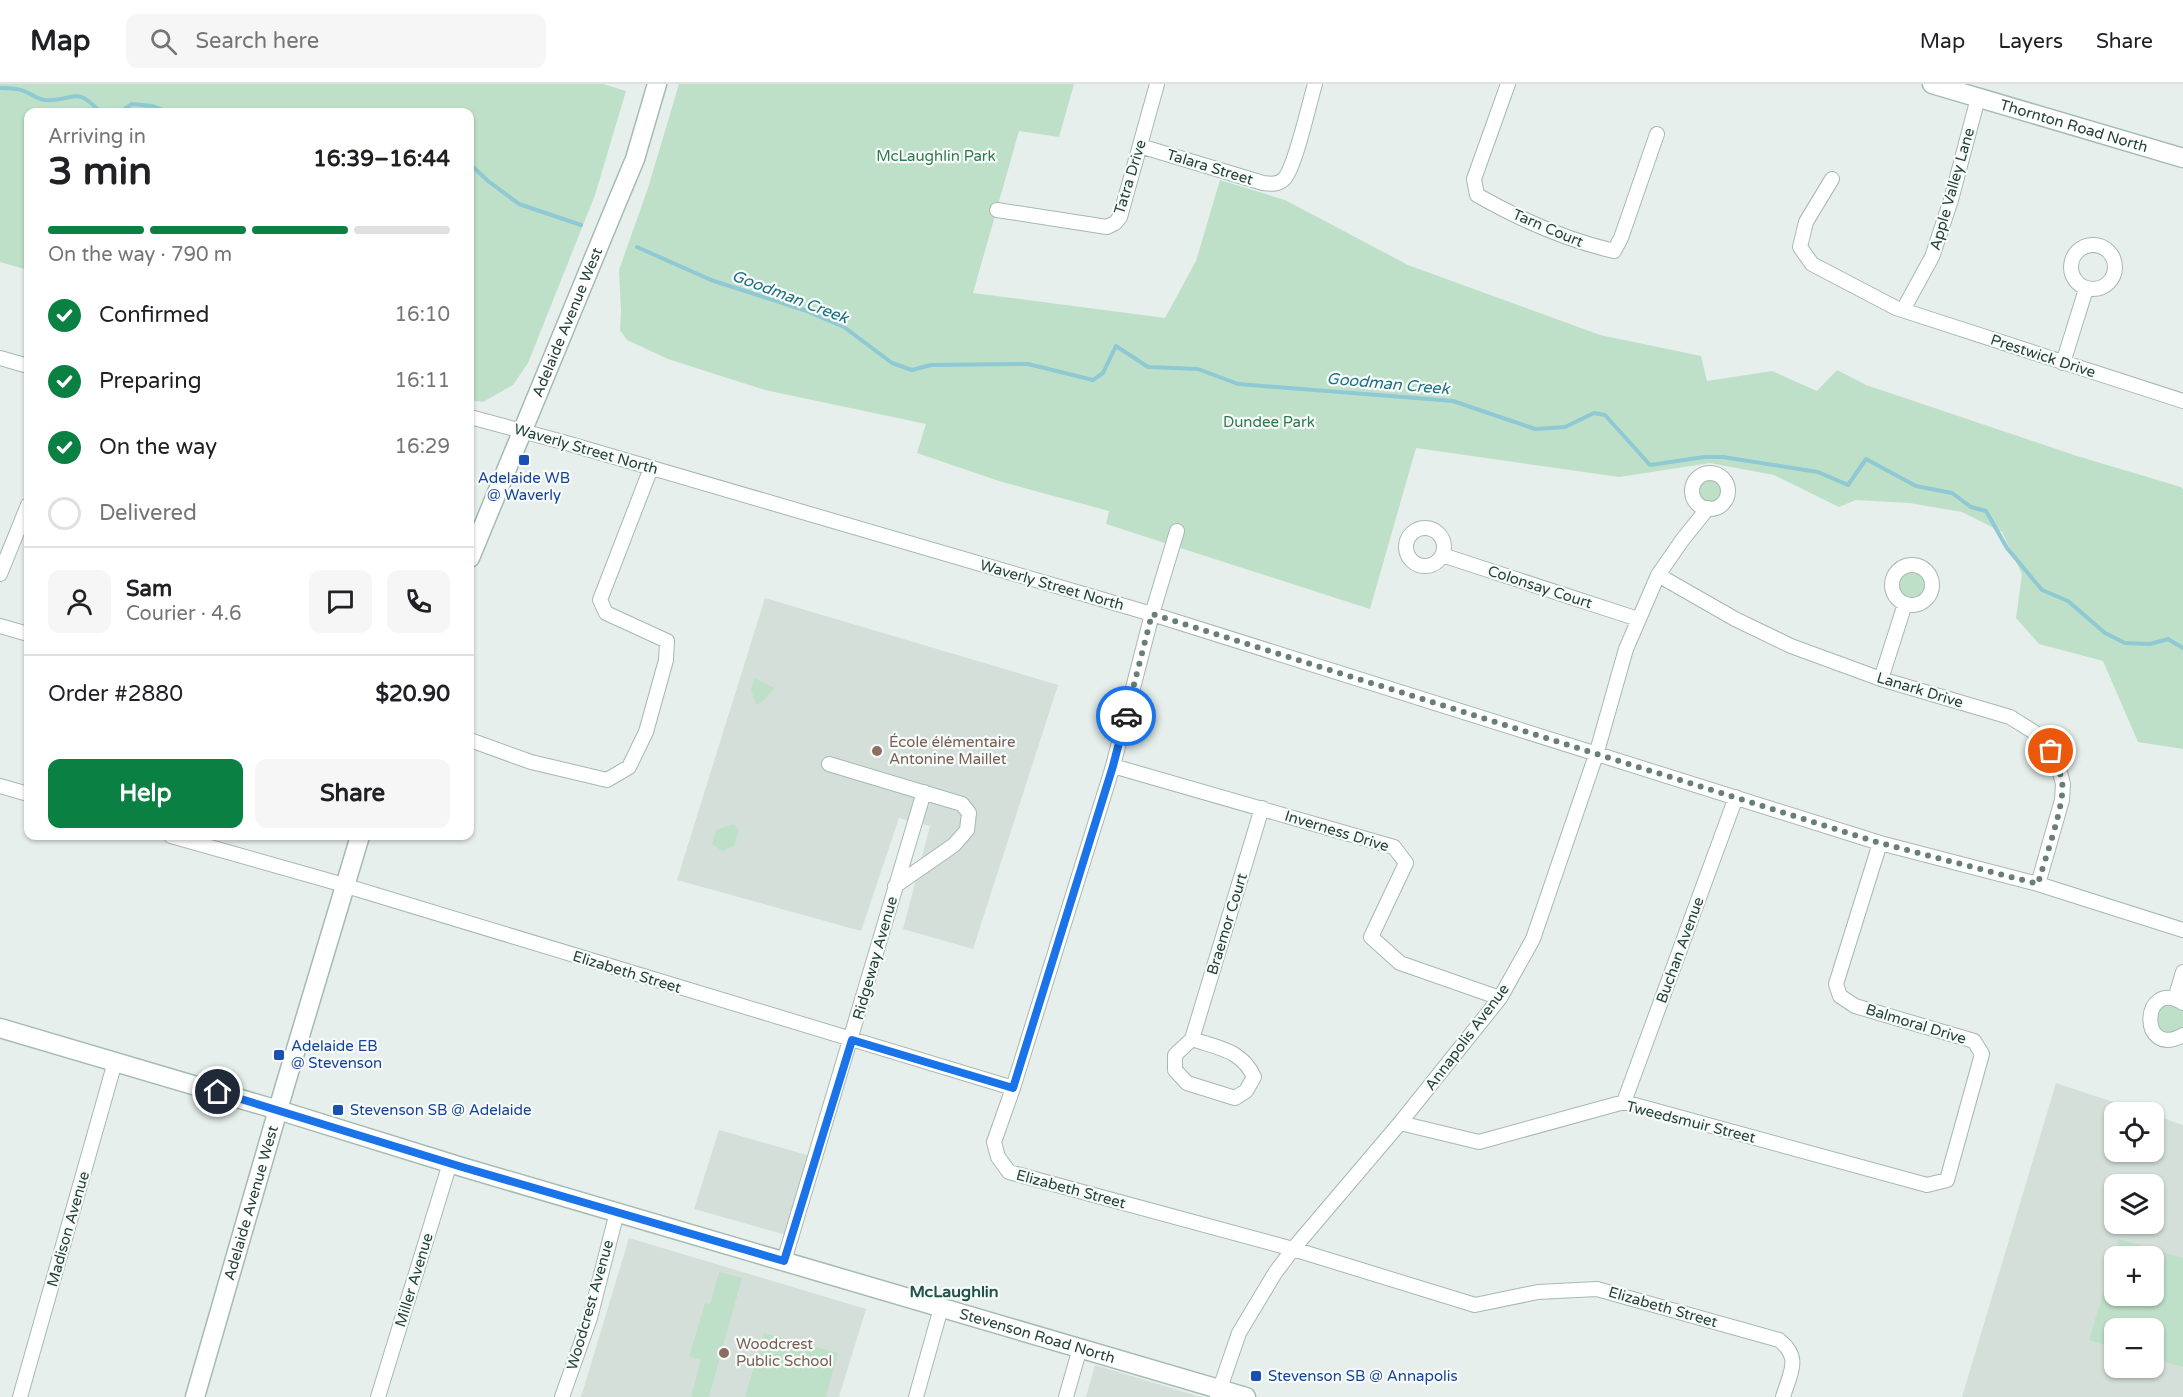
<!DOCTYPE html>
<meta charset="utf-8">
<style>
body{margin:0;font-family:"Varela Round",sans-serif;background:#f6f6f6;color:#202124;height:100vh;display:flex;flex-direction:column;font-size:22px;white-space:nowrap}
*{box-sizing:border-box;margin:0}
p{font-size:20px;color:#757577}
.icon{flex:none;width:33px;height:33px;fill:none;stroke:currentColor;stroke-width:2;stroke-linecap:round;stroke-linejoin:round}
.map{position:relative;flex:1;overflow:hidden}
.panel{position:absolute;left:24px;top:24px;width:450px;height:732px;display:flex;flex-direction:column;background:#fff;border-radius:12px;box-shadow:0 2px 4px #0004}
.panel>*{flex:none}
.tools{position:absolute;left:2104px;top:1018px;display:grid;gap:12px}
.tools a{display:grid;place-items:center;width:60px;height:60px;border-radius:12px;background:#fff;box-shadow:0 2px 4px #0004;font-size:30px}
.pin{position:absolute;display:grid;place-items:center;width:51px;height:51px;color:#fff;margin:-26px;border:3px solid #fff;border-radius:50%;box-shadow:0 2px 6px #0007}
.courier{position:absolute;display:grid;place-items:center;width:60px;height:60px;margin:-30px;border:4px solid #1a73e8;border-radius:50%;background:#fff;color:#222;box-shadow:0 2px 8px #0007}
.overview em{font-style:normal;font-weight:800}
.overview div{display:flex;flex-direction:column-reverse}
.overview{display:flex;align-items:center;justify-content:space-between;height:102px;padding:0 24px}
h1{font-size:39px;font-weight:800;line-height:45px}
.bar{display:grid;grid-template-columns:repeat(4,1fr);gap:9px 6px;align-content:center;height:72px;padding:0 24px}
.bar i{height:8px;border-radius:4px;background:#e0e0e0}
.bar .on{background:#0b8043}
.bar p{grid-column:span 4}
.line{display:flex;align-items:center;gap:15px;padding:0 24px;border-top:2px solid #e0e0e0}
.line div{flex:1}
.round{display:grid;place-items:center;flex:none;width:63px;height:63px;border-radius:12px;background:#f6f6f6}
ol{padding:0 24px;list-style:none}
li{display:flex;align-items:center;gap:18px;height:66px}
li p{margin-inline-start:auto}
li .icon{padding:6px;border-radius:50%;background:#0b8043;color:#fff;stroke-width:4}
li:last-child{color:#757577}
li i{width:33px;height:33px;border:3px solid #e0e0e0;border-radius:50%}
.action{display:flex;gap:12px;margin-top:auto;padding:12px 24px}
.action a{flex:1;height:69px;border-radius:12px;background:#0b8043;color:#fff;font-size:24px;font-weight:800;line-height:69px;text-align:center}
.action a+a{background:#f6f6f6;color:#202124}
header{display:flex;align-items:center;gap:36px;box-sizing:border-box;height:84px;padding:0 30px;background:#fff;border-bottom:2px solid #e0e0e0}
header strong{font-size:28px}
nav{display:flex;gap:33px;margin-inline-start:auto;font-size:21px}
.search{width:420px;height:54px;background:#f6f6f6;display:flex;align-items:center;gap:15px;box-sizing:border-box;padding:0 21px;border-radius:12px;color:#757577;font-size:22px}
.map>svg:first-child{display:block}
.built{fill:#d4dfda;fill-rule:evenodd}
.green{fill:#bfe0c8;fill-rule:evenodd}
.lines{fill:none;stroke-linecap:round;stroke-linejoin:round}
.stream{stroke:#8ec9d4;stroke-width:4}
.street-casing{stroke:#a8b8b2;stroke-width:16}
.secondary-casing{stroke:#a4bbb3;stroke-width:21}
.street{stroke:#fff;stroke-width:14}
.secondary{stroke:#fff;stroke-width:18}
.done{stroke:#687f78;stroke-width:6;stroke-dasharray:0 10.8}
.route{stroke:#1a73e8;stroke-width:8}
.transit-dot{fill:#1a4fb4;stroke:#f7fbf9;stroke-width:2}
.education-dot{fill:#8d6e63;stroke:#f7fbf9;stroke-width:2}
.labels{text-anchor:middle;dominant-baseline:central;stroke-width:4.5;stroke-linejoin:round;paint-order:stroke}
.street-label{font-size:15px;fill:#24423a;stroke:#f7fbf9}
.park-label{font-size:15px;fill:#2d7a4b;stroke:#f7fbf9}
.transit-label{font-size:15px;fill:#164399;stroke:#f7fbf9;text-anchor:start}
.education-label{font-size:15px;fill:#785e54;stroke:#f7fbf9;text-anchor:start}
.water-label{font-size:16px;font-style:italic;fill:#1c6f80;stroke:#f7fbf9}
.neighbourhood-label{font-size:16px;font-weight:bold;fill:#1f5548;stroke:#f7fbf9}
</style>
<header>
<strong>Map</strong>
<div class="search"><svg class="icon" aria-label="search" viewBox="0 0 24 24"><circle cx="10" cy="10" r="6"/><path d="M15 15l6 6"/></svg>Search here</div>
<nav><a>Map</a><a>Layers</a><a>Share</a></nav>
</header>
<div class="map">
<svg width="2183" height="1313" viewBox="0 0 2183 1313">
<rect width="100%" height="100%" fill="#e6efeb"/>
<path class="built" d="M765 514 1058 601 973 865 903 845 930 742 899 734 861 847 677 796Z
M2056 999 2147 1029H2115V1068H2154V1031L2183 1041V1313H1962ZM2115 1101H2154V1140H2115ZM2115 1173H2154V1212H2115ZM2115 1245H2154V1284H2115Z
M719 1046 818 1074 793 1153 694 1125Z
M629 1154 866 1225 839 1313H581Z
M1095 1281 1201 1313H1086Z"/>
<path class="green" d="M0 0H603L626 7 595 111 528 279 513 301 483 318 470 316V28H28V186L0 178Z
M679 0H1074L1059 53 1019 47 973 209 1165 234 1196 177 1220 96 1285 116 1408 181 1600 251 1701 272 1707 297 1772 287 1817 307 1837 286 1866 301 2077 372 2181 403 2183 406V665L2138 658 2103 577 2039 560 2016 534 2022 490 2002 448 1962 428 1909 419 1856 416 1839 423 1774 391 1710 379 1619 393 1416 364 1370 525 1106 440 1109 427 999 397 917 369 926 340 765 306 668 275 627 256 620 246 621 227 619 186 648 104Z
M1698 407a12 12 0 1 1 24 0a12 12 0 1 1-24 0Z
M1897 501a16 16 0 1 1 32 0a16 16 0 1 1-32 0Z
M754 594 775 604 762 618 756 621 751 606Z
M734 740 739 747 734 762 722 767 712 760 716 746Z
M2155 935a15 15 0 1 1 30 0a15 15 0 1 1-30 0Z
M2119 1155 2183 1174V1283L2154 1275V1245H2115V1264L2089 1256ZM2115 1173H2154V1212H2115Z
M719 1188 742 1194 709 1313H691L701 1275 689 1273 705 1219 710 1220Z
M764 1249 838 1269 826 1313H745Z"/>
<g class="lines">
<path class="stream" d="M0 4C7 4 17 4 24 7 32 10 36 15 45 16 75 18 74 0 100 28
M120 28 132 20 153 22 168 28
M470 80 488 97 519 120 581 141
M637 163 711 196 804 226 844 243 892 279 912 286 931 281 1028 280 1093 296 1103 289 1116 262 1148 283 1198 285 1238 300 1453 317 1535 345 1565 343 1594 329 1605 331 1650 381 1704 373H1723L1818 388 1848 401 1866 375 1916 402 1952 409 1971 423 1986 427 2007 464 2042 506 2068 517 2105 549 2125 559 2150 560 2168 555 2183 564"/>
<g class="street-casing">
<path id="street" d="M1508 0 1474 95 1477 111C1519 135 1567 156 1614 167L1621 154 1657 50
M1140 62 1263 99C1271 100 1279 101 1285 94 1296 80 1309 20 1315 0
M1832 95 1806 138 1800 163 1812 180 1896 224 2183 317
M997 126 1107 143 1115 139 1120 133 1157 0
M2071 183a22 22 0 1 1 44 0a22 22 0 1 1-44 0Z
M1903 226 1932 173 1951 116 1978 14
M0 274 28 282
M2063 279 2086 205
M470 333 563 358 1152 530 1880 759 2038 800 2183 846
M1692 407a18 18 0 1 1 36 0a18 18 0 1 1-36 0Z
M1406 463a19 19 0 1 1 38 0a19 19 0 1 1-38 0Z
M1177 447 1152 530 1113 682 1013 1004 994 1058 998 1073 1009 1088 1293 1165 1475 1221 1538 1208 1597 1205 1779 1256C1802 1274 1790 1289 1783 1313
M1442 471 1638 535
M1892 501a20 20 0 1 1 40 0a20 20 0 1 1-40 0Z
M0 490 28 421
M1658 491 1735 535 1791 562 1881 595 2010 633 2042 653 2058 681 2063 700 2062 716 2038 800
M0 542 28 550
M1881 595 1905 520
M470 656 531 678 607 696 629 683 646 648 666 576 667 557 606 529 600 516 651 384
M829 680 962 720 969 729 967 746 954 761 895 802
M1113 682 1394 763 1406 779 1371 853 1400 879 1500 914
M0 702 28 710
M171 752 330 797 1013 1004
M2175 915 2183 888
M2183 919C2141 893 2138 976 2183 951
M1192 955C1218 964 1242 966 1254 993L1246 1007 1235 1014 1187 999 1175 986V971L1192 955 1262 724
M1624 1018 1736 713
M1400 1039 1479 1058 1624 1018 1927 1101 1947 1096 1982 970 1974 957 1855 922 1840 912 1836 900 1880 759
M784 1177 924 708
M20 1313 115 978
M378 1313 450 1079
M562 1313 590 1234 617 1128
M916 1313 941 1224
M1066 1313 1080 1264
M1217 1313 1239 1249 1275 1189 1293 1165 1400 1039 1500 914 1533 855 1596 671 1626 565 1658 491 1683 455 1708 424"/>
</g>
<g class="secondary-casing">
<g id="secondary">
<path id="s1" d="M1932 0 2183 74"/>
<path id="s2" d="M470 474 617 118 635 75 657 0"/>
<path id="s3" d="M0 944 278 1026 462 1083 1246 1313"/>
<path id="s4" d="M195 1313 284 1005 360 752"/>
</g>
</g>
<use href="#street" class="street"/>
<use href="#secondary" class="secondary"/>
</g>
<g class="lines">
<path class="done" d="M1126 632 1152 530 1880 759 2038 800C2044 777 2066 718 2062 698 2060 687 2056 677 2051 667"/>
<path class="route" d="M218 1008 462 1083 784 1177 852 956 1013 1004 1113 682 1126 632"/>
</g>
<g class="transit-dot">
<rect x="518" y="370" width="12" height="12" rx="3"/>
<rect x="273" y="965" width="12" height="12" rx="3"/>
<rect x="332" y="1020" width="12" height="12" rx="3"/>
<rect x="1250" y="1286" width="12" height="12" rx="3"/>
</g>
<g class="education-dot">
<circle cx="877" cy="667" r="6"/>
<circle cx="724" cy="1269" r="6"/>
</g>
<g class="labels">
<g class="street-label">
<text stroke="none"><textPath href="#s1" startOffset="148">Thornton Road North</textPath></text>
<text transform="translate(1210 83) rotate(17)">Talara Street</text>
<text transform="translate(1130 93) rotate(-73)">Tatra Drive</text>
<text transform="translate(1952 105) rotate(-74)">Apple Valley Lane</text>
<text transform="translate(1548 144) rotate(23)">Tarn Court</text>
<text stroke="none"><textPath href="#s2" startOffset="255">Adelaide Avenue West</textPath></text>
<text transform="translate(2043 272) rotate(18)">Prestwick Drive</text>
<text transform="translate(586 365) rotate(16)">Waverly Street North</text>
<text transform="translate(1052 501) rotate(16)">Waverly Street North</text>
<text transform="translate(1540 503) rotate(18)">Colonsay Court</text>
<text transform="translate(1920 606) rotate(17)">Lanark Drive</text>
<text transform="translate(1337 747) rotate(17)">Inverness Drive</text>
<text transform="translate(1227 840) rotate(-73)">Braemor Court</text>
<text transform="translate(1680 866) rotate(-70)">Buchan Avenue</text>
<text transform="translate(875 874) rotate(-74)">Ridgeway Avenue</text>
<text transform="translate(627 888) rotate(17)">Elizabeth Street</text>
<text transform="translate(1916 940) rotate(17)">Balmoral Drive</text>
<text transform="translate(1467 953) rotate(-53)">Annapolis Avenue</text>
<text transform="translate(1691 1038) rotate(14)">Tweedsmuir Street</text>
<text transform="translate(1071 1105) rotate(15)">Elizabeth Street</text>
<text stroke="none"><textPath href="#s4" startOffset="202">Adelaide Avenue West</textPath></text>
<text transform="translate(68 1145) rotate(-74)">Madison Avenue</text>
<text transform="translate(414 1196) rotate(-73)">Miller Avenue</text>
<text transform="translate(590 1221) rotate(-74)">Woodcrest Avenue</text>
<text transform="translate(1663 1223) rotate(16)">Elizabeth Street</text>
<text stroke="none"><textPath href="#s3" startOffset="1082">Stevenson Road North</textPath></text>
</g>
<g class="park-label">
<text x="936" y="72">McLaughlin Park</text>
<text x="1269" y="338">Dundee Park</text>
</g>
<g class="transit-label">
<text x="524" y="394" text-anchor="middle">Adelaide WB<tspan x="524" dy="17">@ Waverly</tspan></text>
<text x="291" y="962">Adelaide EB<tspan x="291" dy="17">@ Stevenson</tspan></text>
<text x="350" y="1026">Stevenson SB @ Adelaide</text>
<text x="1268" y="1292">Stevenson SB @ Annapolis</text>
</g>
<g class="education-label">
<text x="889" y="658">École élémentaire<tspan x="889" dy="17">Antonine Maillet</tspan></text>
<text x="736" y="1260">Woodcrest<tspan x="736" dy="17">Public School</tspan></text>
</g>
<g class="water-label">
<text transform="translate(790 213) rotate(21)">Goodman Creek</text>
<text transform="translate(1388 300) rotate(5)">Goodman Creek</text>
</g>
<g class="neighbourhood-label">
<text x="954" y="1208">McLaughlin</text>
</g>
</g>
</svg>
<div class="tools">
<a><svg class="icon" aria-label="locate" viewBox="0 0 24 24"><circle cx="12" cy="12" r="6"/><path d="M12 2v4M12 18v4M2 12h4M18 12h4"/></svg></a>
<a><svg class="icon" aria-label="layers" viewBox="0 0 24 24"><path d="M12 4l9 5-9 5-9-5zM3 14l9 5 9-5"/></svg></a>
<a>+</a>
<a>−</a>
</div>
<div class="pin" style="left:2051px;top:667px;background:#ea580c"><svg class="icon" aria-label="bag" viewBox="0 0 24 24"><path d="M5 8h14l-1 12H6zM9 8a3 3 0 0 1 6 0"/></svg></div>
<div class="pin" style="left:218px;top:1008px;background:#1f2937"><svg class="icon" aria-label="home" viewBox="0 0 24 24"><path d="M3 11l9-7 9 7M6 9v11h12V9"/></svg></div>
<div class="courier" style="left:1126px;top:632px"><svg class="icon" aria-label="car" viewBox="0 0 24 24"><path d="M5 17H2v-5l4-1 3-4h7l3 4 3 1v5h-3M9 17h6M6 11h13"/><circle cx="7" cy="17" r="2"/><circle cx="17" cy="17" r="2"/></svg></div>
<section class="panel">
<div class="overview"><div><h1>3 min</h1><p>Arriving in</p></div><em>16:39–16:44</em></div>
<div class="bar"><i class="on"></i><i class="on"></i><i class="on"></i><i></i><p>On the way · 790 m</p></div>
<ol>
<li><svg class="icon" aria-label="check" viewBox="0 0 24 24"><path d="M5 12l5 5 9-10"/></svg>Confirmed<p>16:10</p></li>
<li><svg class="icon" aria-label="check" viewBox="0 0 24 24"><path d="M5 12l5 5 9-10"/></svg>Preparing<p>16:11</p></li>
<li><svg class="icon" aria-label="check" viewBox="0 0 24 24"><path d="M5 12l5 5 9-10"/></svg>On the way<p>16:29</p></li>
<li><i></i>Delivered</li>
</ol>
<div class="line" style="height:108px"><a class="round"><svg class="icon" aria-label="person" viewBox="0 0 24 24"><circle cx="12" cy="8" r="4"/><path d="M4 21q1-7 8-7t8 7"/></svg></a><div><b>Sam</b><p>Courier · 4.6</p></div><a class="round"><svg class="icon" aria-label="chat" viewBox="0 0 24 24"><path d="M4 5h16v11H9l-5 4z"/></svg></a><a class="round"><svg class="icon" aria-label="phone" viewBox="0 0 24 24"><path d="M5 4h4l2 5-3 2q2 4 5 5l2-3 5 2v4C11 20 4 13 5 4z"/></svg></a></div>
<div class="line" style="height:78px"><div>Order #2880</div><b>$20.90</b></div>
<div class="action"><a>Help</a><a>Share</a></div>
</section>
</div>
